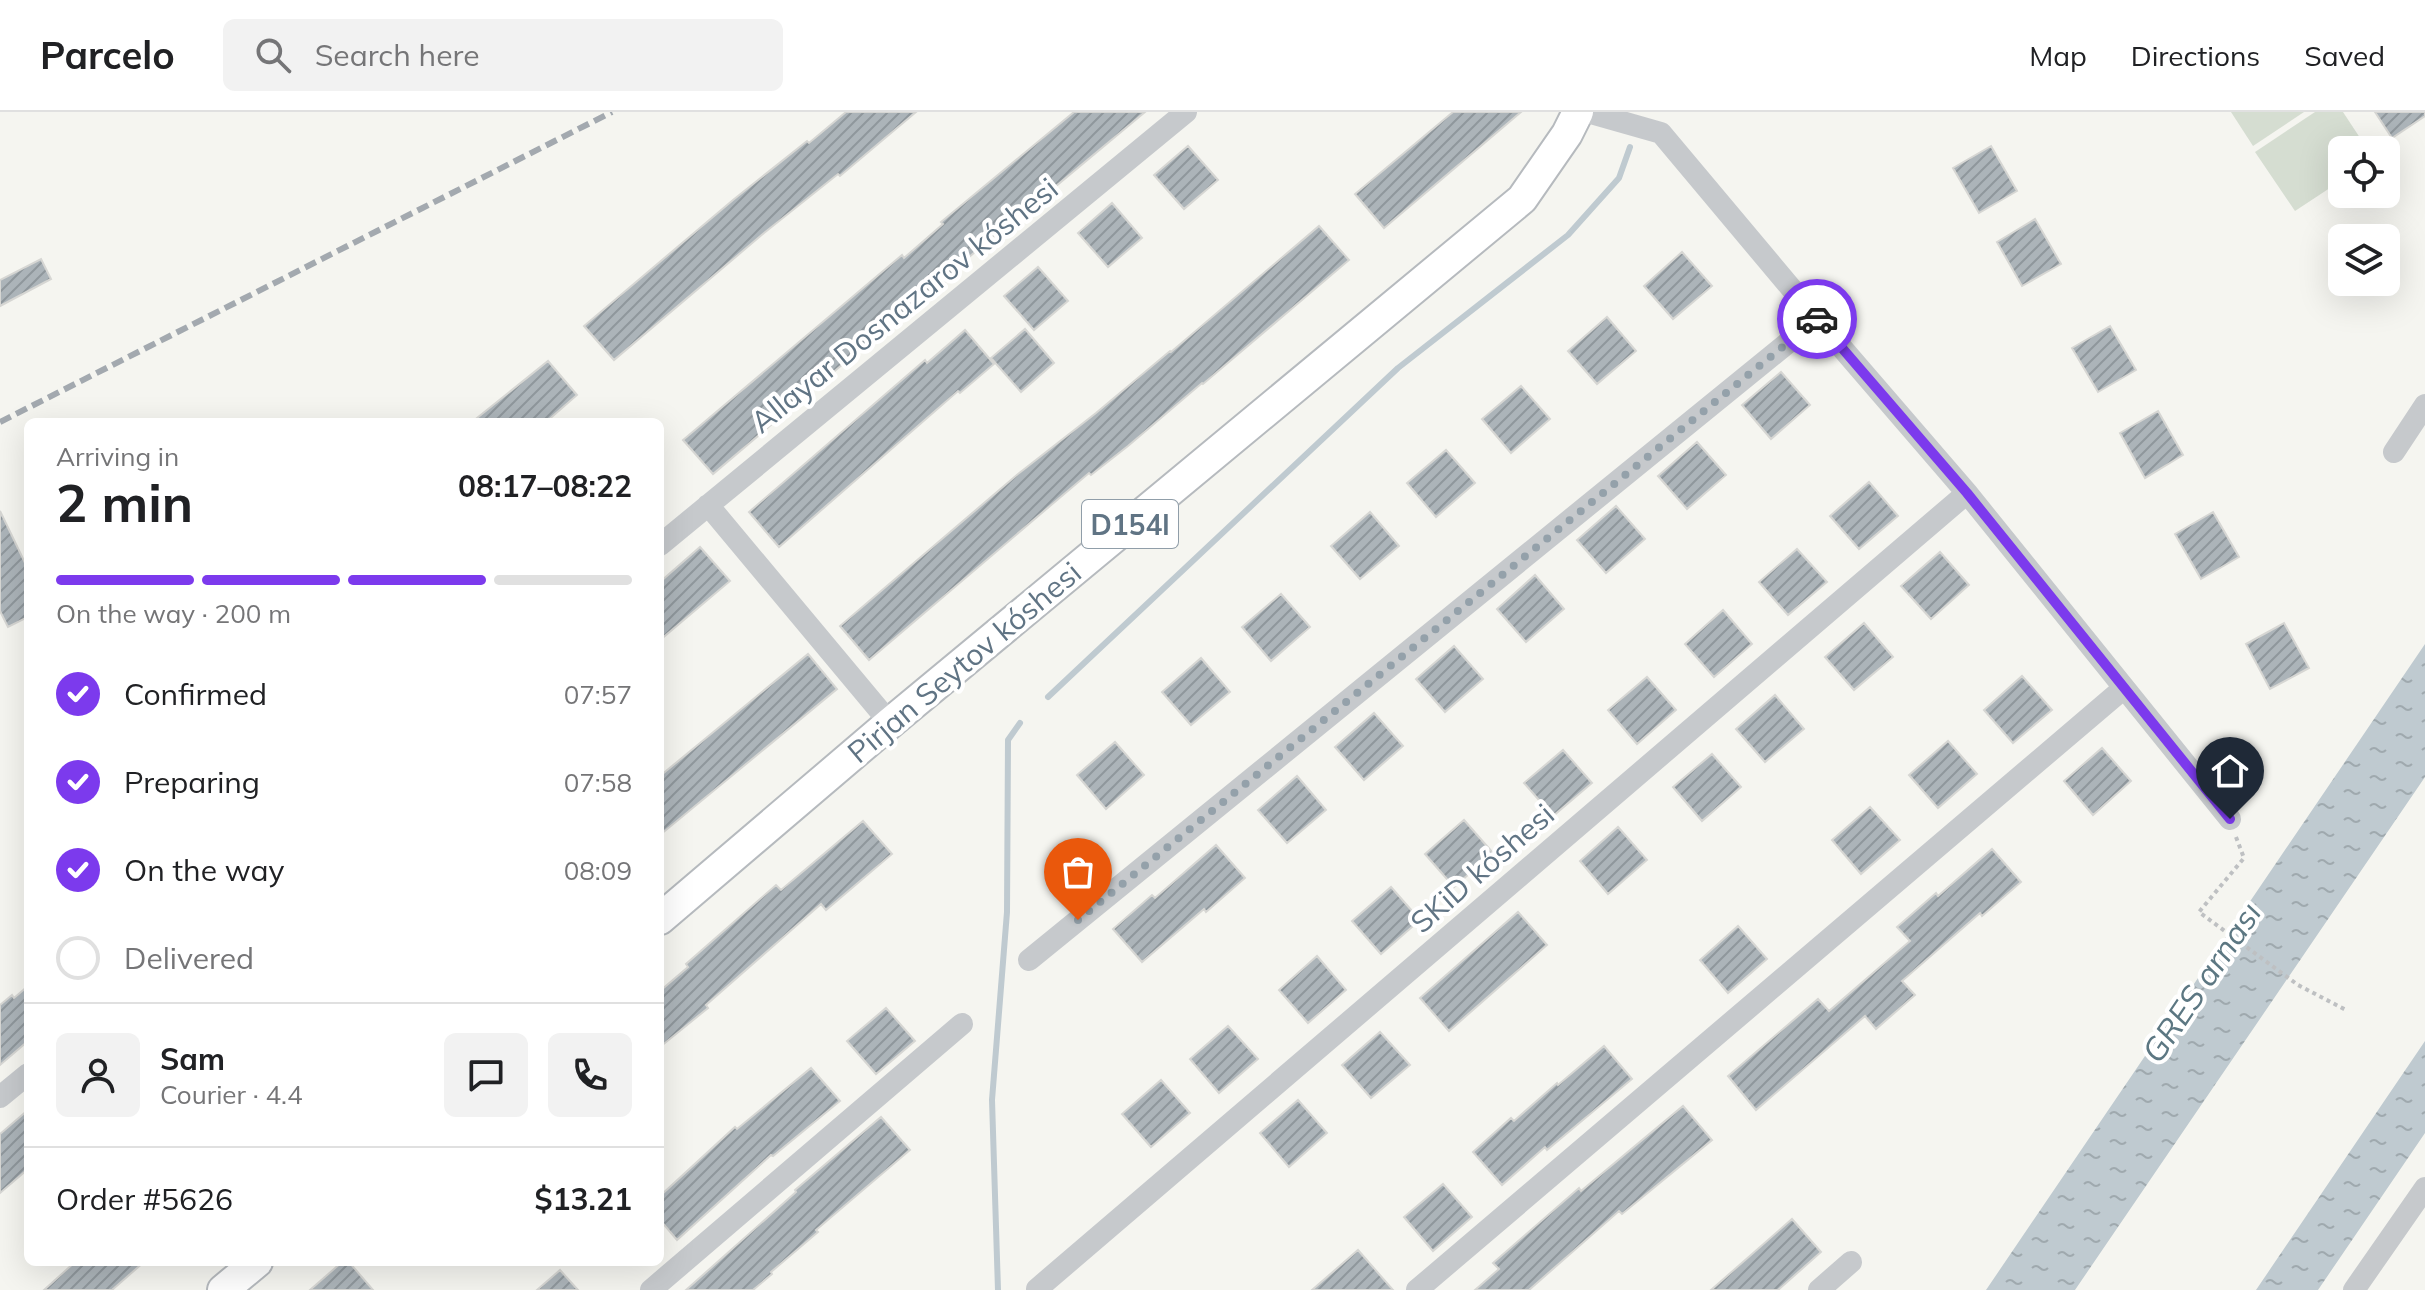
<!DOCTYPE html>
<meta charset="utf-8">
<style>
body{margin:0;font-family:Mulish,sans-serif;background:#f2f2f2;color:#202124;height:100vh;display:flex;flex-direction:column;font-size:30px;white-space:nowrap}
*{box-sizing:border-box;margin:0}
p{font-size:26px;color:#757577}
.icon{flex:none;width:44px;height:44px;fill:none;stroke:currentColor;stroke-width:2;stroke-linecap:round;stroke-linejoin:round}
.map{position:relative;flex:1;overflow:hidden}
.details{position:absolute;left:24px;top:306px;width:640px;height:848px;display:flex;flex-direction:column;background:#fff;border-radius:12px;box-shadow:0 8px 32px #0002}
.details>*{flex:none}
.buttons{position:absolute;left:2328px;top:24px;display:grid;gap:16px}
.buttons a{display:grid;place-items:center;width:72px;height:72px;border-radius:12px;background:#fff;box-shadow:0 8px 32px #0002;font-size:40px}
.pin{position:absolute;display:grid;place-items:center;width:68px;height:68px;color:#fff;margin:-82px -34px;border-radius:50% 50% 50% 0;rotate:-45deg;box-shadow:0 0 8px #0007}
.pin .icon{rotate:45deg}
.courier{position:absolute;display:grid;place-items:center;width:80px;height:80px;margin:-40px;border:6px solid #7c3aed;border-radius:50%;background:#fff;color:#222;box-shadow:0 2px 10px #0007}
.head em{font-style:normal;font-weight:700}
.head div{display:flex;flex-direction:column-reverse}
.head{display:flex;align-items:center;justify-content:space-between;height:136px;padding:0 32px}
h1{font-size:52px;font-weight:700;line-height:60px}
.bar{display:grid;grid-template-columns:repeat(4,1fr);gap:12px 8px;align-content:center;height:96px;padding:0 32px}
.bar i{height:10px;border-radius:6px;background:#e0e0e0}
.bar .current{background:#7c3aed}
.bar p{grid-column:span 4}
.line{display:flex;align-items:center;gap:20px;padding:0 32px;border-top:2px solid #e0e0e0}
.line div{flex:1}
.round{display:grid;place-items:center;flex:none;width:84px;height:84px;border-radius:12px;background:#f2f2f2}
ol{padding:0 32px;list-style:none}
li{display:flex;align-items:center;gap:24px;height:88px}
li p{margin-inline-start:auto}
li .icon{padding:8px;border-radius:50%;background:#7c3aed;color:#fff;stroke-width:4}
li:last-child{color:#757577}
li i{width:44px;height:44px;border:4px solid #e0e0e0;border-radius:50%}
header{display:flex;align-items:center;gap:48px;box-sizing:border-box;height:112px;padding:0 40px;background:#fff;border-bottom:2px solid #e0e0e0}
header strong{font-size:38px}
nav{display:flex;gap:44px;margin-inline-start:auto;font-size:28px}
.search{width:560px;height:72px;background:#f2f2f2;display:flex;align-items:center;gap:20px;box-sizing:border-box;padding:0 28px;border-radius:12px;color:#757577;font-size:30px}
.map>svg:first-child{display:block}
.park{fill:#d5ddd1}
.water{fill:url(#water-ripples)}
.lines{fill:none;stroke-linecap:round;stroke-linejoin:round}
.stream{stroke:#bfcad0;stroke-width:6}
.building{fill:url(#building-hatch);stroke:#d6d6d3;stroke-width:2}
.major-casing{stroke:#b6babe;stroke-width:34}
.path{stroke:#bec0c2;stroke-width:4;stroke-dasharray:4 4;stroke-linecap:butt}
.minor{stroke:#c6c9cc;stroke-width:22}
.major{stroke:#fff;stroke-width:30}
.rail{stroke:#a3a9af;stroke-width:6;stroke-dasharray:12 6;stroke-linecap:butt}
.done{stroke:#94a1aa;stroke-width:8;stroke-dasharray:0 14.4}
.route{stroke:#7c3aed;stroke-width:10}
.labels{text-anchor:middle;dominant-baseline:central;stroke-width:8;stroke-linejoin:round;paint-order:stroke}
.shield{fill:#fff;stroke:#909ea9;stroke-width:2}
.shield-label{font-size:28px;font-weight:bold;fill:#607484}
.street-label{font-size:30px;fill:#607484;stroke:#fff}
.water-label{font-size:32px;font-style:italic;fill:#5c7782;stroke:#fff}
</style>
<header>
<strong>Parcelo</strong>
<div class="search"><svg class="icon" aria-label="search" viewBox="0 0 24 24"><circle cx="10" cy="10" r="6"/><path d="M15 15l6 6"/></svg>Search here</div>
<nav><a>Map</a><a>Directions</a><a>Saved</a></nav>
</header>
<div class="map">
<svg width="2425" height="1178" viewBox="0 0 2425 1178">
<defs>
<pattern id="water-ripples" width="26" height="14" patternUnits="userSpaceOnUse" patternTransform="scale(2)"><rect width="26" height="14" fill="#bfcad0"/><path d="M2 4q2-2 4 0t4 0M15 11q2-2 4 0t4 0" fill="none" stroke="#9fa9ae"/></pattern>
<pattern id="building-hatch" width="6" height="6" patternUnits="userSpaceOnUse" patternTransform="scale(2)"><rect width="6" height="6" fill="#acb4b9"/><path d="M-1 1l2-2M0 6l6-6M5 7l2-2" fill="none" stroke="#8f979c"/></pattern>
</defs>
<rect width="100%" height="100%" fill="#f5f5f0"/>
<path class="park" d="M2231 0H2304L2253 34Z
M2315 0H2343L2368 38H2342V68L2295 99 2255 40Z"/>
<path class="water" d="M2425 532V665L2075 1178H1986Z
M2425 929V1021L2318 1178H2256Z"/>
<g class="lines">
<path class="stream" d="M1048 585 1398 256 1568 123 1619 66 1630 35
M998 1178 992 988 1007 800 1008 628 1020 611"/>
</g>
<path class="building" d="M846 0H916L840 64 838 62 764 121 614 248 584 214 733 88 807 29 809 31Z
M1074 0H1145L1008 114 1007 112 968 146 970 149 936 178 934 175 713 362 683 328 902 143 904 146 943 112 941 110Z
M1453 0H1521L1384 116 1355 82Z
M2375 0H2425V4L2392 26Z
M1188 34 1218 68 1184 97 1154 63Z
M1991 34 2017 79 1979 101 1953 56Z
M1112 91 1142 126 1108 155 1078 121Z
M2035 107 2061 152 2022 174 1997 130Z
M1319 114 1349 148 1203 272 1202 271 1128 334 1091 363 1089 361 1050 394 869 548 840 514 1018 362 1096 301 1170 239 1171 240Z
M1682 140 1712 174 1673 207 1644 174Z
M41 147 51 167 0 194V168Z
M1038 155 1068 189 1034 218 1004 184Z
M1607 205 1636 239 1597 272 1568 239Z
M2110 214 2136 258 2098 280 2072 236Z
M1025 217 1054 251 1021 280 991 246Z
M965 218 994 252 960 281 958 279 779 435 749 400 925 248 927 251Z
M548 249 577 283 546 310H472Z
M1781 260 1810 293 1771 327 1742 293Z
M1521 274 1550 307 1511 341 1482 307Z
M2158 299 2183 343 2145 366 2120 321Z
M1697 330 1726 363 1687 397 1658 364Z
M1446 338 1475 371 1436 405 1407 371Z
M1869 370 1898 404 1859 437 1830 404Z
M1616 394 1645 427 1606 461 1577 428Z
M0 399 28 457V505L8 515 0 499Z
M1370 400 1399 434 1360 467 1331 434Z
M2213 400 2239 445 2201 467 2175 422Z
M700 435 730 469 660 528V470Z
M1797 437 1827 470 1788 503 1759 470Z
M1940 440 1969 473 1931 507 1901 474Z
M1535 463 1564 497 1526 530 1497 497Z
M1281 482 1310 515 1271 549 1242 515Z
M1723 498 1752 532 1714 565 1685 532Z
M1864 511 1893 545 1854 578 1825 545Z
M2284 511 2309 556 2270 577 2246 532Z
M1454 534 1483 567 1445 600 1416 567Z
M808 542 837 577 660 723V664Z
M1201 546 1230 580 1191 613 1162 580Z
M2022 564 2052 598 2013 631 1984 598Z
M1647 565 1676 598 1637 632 1608 598Z
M1775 583 1804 617 1765 650 1736 617Z
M1374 601 1403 634 1364 668 1335 635Z
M1948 629 1977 662 1938 696 1909 663Z
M1115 630 1144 663 1106 697 1077 663Z
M2102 636 2131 669 2093 703 2064 669Z
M1563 638 1592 671 1553 704 1524 671Z
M1712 642 1741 675 1702 709 1673 675Z
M1297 664 1326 698 1287 731 1258 698Z
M1870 695 1900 728 1861 762 1832 728Z
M1464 708 1493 741 1454 775 1425 742Z
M863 709 892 742 826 798 821 792 706 893 708 896 660 935V879L688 855 686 852 776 773 781 778Z
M1618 715 1647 748 1608 782 1580 749Z
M1216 733 1245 766 1206 800 1204 797 1142 850 1113 817 1152 783 1155 786Z
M1992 737 2021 770 1982 804 1980 801 1902 869 1915 883 1876 917 1865 904 1756 998 1728 964 1818 887 1829 899 1910 829 1897 815 1936 781 1938 784Z
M1391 775 1420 808 1381 842 1352 809Z
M1518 800 1547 833 1449 919 1420 886Z
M1738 814 1767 847 1728 881 1700 848Z
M1317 844 1346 878 1308 911 1279 878Z
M28 874V929L0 953V893L12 883 14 886Z
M886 896 915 929 876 962 847 929Z
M1228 914 1258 947 1219 981 1190 947Z
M1380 920 1410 953 1371 986 1342 953Z
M1604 934 1632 967 1547 1038 1545 1035 1502 1073 1473 1040 1511 1006 1514 1009 1557 971 1558 973Z
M811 956 840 989 773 1044 771 1043 677 1128 660 1108V1084L735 1015 737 1017Z
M1161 968 1190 1001 1151 1035 1122 1002Z
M1298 988 1327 1021 1289 1055 1260 1021Z
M1683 994 1712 1028 1622 1102 1619 1099 1529 1178H1475L1499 1157 1493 1151 1579 1076 1581 1079Z
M28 998V1057L0 1081V1022Z
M881 1005 910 1038 816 1118 818 1120 771 1160 772 1162 753 1178H686L796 1080 795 1078Z
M1443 1072 1472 1105 1433 1139 1404 1105Z
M1792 1107 1821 1140 1778 1178H1711Z
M1358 1138 1393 1178H1312Z
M75 1150H144L112 1178H44Z
M342 1150H349L373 1178H310Z
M560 1158 578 1178H537Z"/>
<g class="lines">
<g class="major-casing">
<path id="major" d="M660 807 890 611 1522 87 1567 22 1578 0
M223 1178 257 1150"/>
</g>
<path class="path" d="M2236 725 2244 746 2199 800 2298 873 2346 898"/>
<path class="minor" d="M1587 0 1661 21 1817 207 1967 381 2230 707
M2394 340 2425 293
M708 393 890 611
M660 433 1186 0
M1029 848 1817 207
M0 985 28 962
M1037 1177 1967 381
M651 1178 962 912
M1417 1178 2124 576
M1819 1178 1851 1150
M2354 1178 2425 1076"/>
<use href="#major" class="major"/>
<path class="rail" d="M0 310 612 0"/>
</g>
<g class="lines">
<path class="done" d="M1078 808 1817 207"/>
<path class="route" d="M1817 207 1967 381 2230 707"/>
</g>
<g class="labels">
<rect class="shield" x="1082" y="388" width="96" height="48" rx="6"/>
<g class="shield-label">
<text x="1130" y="412">D154l</text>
</g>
<g class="street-label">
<text transform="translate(904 193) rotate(-39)">Allayar Dosnazarov kóshesi</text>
<text transform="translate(964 550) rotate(-40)">Pirjan Seytov kóshesi</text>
<text transform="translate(1482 756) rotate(-41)">SKiD kóshesi</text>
</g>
<g class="water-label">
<text transform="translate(2201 870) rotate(-56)">GRES arnası</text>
</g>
</g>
</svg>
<div class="buttons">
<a><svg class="icon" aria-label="locate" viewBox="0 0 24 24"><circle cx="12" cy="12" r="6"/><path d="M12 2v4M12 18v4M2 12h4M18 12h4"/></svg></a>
<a><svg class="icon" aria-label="layers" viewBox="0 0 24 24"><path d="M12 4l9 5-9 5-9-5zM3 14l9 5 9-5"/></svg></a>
</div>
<div class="pin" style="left:1078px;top:808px;background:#ea580c"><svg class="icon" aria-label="bag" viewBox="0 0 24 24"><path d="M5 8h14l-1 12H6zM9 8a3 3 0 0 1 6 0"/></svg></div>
<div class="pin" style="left:2230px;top:707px;background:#1f2937"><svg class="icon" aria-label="home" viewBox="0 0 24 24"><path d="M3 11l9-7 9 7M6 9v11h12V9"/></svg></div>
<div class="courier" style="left:1817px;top:207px"><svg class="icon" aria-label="car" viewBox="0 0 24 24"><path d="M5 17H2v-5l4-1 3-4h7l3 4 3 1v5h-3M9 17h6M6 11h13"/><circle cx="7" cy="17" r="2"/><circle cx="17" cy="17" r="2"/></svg></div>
<section class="details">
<div class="head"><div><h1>2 min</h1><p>Arriving in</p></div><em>08:17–08:22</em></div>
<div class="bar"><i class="current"></i><i class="current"></i><i class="current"></i><i></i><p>On the way · 200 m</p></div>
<ol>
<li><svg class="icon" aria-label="check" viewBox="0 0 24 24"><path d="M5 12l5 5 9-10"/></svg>Confirmed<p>07:57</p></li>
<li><svg class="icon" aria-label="check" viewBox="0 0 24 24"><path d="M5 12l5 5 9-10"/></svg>Preparing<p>07:58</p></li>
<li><svg class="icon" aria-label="check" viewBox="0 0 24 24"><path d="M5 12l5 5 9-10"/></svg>On the way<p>08:09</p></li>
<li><i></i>Delivered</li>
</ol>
<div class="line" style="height:144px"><a class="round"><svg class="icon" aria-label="person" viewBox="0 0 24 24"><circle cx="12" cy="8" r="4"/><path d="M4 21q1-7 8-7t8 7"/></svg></a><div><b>Sam</b><p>Courier · 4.4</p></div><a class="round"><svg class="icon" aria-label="chat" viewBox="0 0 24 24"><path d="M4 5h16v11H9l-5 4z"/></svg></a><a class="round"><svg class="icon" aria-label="phone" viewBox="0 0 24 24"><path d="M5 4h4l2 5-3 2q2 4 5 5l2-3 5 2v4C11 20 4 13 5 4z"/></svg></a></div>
<div class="line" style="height:104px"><div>Order #5626</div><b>$13.21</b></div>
</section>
</div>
